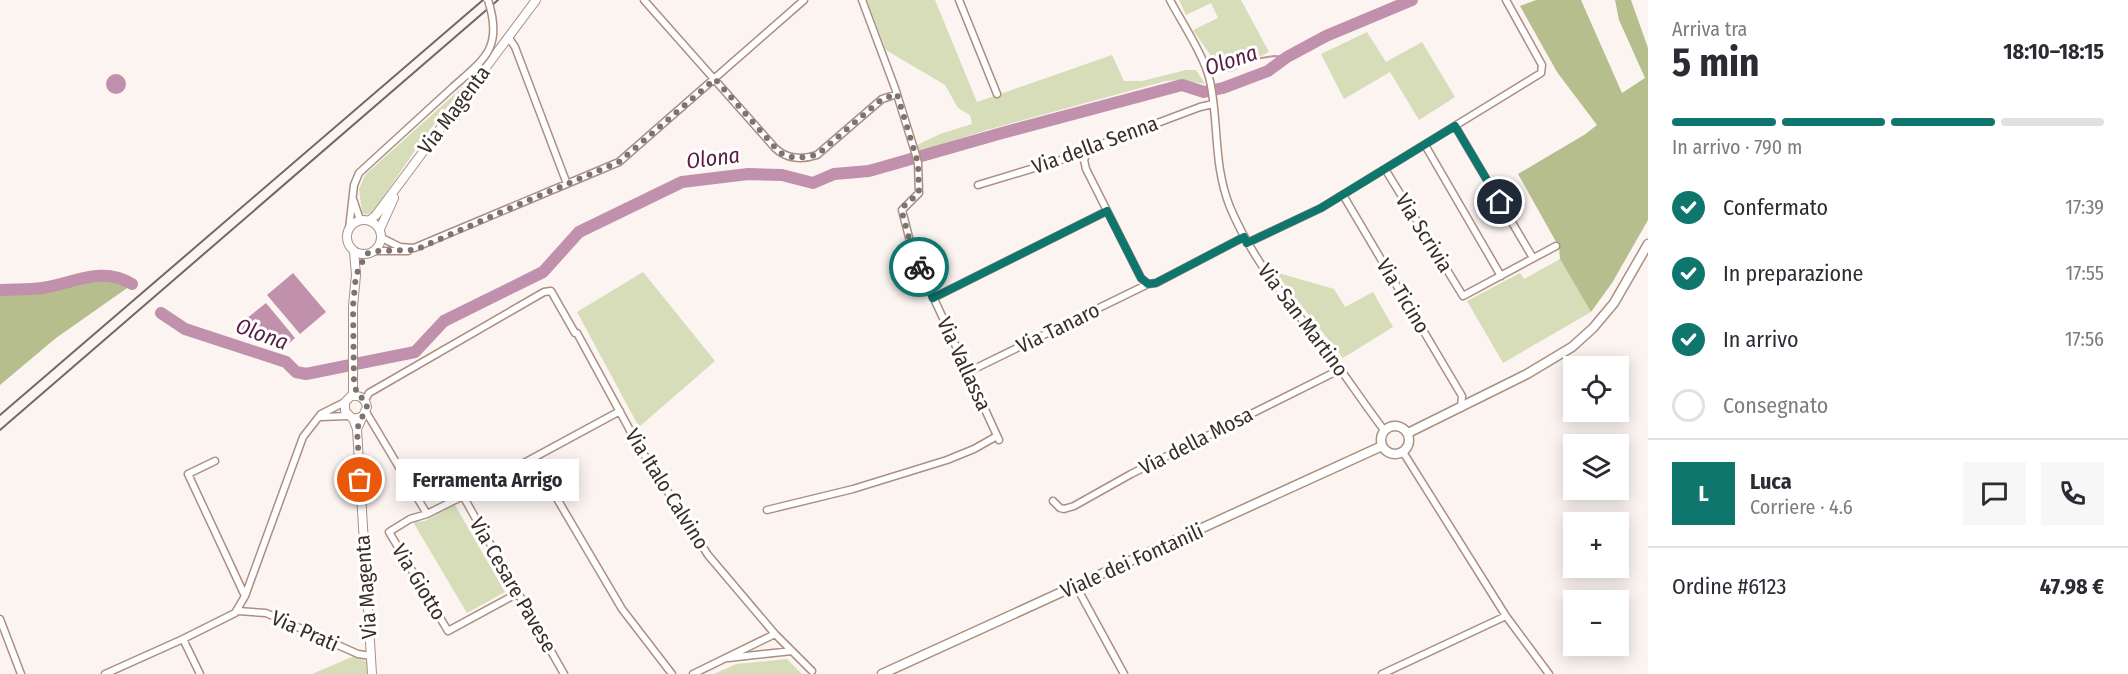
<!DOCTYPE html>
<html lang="it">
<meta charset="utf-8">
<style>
body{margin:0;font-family:"Fira Sans Condensed",sans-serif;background:#f7f7f7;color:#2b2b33;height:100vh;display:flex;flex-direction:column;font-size:22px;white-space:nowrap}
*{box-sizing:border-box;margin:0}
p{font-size:20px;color:#7c7c81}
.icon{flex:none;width:33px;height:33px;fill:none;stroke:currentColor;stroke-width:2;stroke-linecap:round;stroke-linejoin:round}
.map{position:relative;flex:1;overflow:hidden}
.sheet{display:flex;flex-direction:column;background:#fff;width:480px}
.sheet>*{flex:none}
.controls{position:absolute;left:1563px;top:356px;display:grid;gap:12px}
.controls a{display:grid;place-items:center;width:66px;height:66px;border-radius:0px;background:#fff;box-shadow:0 3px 15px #0003;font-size:30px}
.pin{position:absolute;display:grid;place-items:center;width:51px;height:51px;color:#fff;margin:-26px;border:3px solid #fff;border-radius:50%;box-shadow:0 2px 6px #0007}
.courier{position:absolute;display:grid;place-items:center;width:60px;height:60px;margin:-30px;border:4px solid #0f766e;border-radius:50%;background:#fff;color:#222;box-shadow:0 2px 8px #0007}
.bubble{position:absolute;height:42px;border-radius:0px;background:#fff;box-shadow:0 3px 15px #0003;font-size:20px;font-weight:700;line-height:42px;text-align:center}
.overview em{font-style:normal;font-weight:700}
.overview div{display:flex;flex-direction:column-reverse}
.overview{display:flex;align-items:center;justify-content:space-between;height:102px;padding:0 24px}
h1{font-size:39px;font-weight:700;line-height:45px}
.bar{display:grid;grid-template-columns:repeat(4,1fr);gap:9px 6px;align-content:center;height:72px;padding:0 24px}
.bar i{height:8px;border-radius:4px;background:#e1e1e2}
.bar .current{background:#0f766e}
.bar p{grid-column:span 4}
.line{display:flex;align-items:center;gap:15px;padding:0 24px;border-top:2px solid #e1e1e2}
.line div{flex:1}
.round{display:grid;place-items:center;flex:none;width:63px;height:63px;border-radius:0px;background:#f7f7f7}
ol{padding:0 24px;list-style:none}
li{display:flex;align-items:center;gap:18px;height:66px}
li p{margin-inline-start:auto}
li .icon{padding:6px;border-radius:50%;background:#0f766e;color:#fff;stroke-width:4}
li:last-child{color:#7c7c81}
li i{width:33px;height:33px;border:3px solid #e1e1e2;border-radius:50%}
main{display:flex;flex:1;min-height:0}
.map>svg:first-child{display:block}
.green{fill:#d7ddb9}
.forest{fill:#b5be8c}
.water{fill:#c090ad}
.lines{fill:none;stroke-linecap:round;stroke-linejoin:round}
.stream{stroke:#c090ad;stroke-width:2}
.river{stroke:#c090ad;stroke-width:12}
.minor-casing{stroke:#ac8f81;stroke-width:9}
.tertiary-casing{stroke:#ac8f81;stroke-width:10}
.secondary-casing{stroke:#ac8f81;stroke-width:11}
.minor{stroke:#fff;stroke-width:6}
.tertiary{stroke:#fff;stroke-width:8}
.secondary{stroke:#fff;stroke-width:8}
.rail{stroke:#726762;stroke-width:2}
.minor-bridge-casing{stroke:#ac8f81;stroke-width:9;stroke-linecap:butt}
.minor-bridge{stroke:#fff;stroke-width:6}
.done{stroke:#7e736e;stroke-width:6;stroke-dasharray:0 10.8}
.route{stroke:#0f766e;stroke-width:8}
.labels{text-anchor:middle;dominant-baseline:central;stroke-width:6;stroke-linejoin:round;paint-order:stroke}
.street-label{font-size:21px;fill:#3a2e28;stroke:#fff}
.water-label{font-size:22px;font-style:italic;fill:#571d45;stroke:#fff}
</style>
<main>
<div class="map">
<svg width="1648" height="674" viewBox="0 0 1648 674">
<rect width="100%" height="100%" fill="#fbf4f1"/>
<path class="green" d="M867 0H935L977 102 1112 55 1124 81H1142L1186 70H1196L1205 84 1179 80 1166 81 987 130 919 152 917 145 940 134 972 124 970 115 958 108 945 85 886 50Z
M1179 0H1241L1269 52 1232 72H1222L1193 30 1218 18 1211 3 1186 15Z
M1367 32 1386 62 1422 42 1455 97 1419 120 1390 72 1344 99 1321 54Z
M465 85 422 140 373 212 365 215 362 212 359 189 365 175Z
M1560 259 1591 312 1503 363 1467 301 1520 273 1524 279Z
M643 272 715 361 639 427 577 312Z
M1275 272 1334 289 1345 307 1373 292 1393 327 1343 358Z
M455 505 505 592 467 613 413 522 425 521Z
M354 656 367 662 368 674H312Z
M787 659 802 674H714L736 664Z"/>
<path class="forest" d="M1536 0H1581L1622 93 1645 78 1619 20 1615 0H1631L1648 48V220L1612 283 1591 312 1560 259 1559 247 1518 174 1584 135 1597 125 1557 72 1520 6Z
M93 277 119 281 130 286 56 338 0 385V293L44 291Z"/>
<path class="water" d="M106 84a10 10 0 1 1 20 0a10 10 0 1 1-20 0Z
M293 273 326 312 300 334 267 295Z
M266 303 295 338 285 347 281 348 244 332 241 328V323Z"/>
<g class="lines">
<path class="stream" d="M1217 56 1244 61 1274 56 1287 57"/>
<path class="river" d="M0 290C14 289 28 290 42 288 73 284 101 265 132 284
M161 313 185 329 286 362 296 372 306 374 415 352 444 321 543 272 579 232 682 182 748 174 782 175 813 183 834 174 869 171 1002 133 1182 85 1204 92 1223 88 1268 71 1287 57 1326 36 1412 0"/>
<g class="minor-casing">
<path id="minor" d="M644 0 775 148C786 159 802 160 817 155L882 99 897 94
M862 0 895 88 915 152 918 163 919 193 902 210 913 253 999 440
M959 0 997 94
M1170 0C1182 23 1205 57 1210 81 1219 123 1213 165 1230 207 1252 260 1290 304 1326 350 1346 376 1364 404 1384 430
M509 38 515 47 567 184
M1455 126 1533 258
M1425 145 1501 276
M1087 152 1084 160 1086 169 1141 278 1148 284 1156 283 1244 237
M1385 169 1463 296 1556 246
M978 185 1087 152 1091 148 1200 107 1213 104
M1343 195 1462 396 1461 408
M353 199 360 220
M349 229 354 185 359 173 453 87
M382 238 400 247 414 248 619 162 804 0
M1247 243 1321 208 1541 73 1542 65 1506 0
M374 251H408
M933 298 1107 211
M968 372 1148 284
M365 400 369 393 544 292 551 291 575 333H577L638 445 708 555 775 634 812 671
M366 412 427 514
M320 417 348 416
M1403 452 1506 616 1549 674
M533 458 622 609 672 674
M215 461 188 474 245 596
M463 496 564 674
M1053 501 1060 508 1064 509 1074 506 1131 474 1341 369
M767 510 853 489 947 460 974 449 997 436
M1076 586 1124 674
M518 593 448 631 389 532 410 519 427 514 463 496 620 411
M238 611 266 613 358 654 371 656
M0 619 21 674
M183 639 200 674
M728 658 792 651
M105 674 183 639 235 613 245 596 303 437 321 414 345 402
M693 674 775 634
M1382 674 1506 616"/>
</g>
<g class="tertiary-casing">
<path id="tertiary" d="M347 237a17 17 0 1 1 34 0a17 17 0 1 1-34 0Z
M370 220 376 215 536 0
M380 229 394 198
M353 396V306L356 275 354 251
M353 419 357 429 372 674
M357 429 367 407C365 398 360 395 351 396L345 402V411L353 419 362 417"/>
</g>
<g class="secondary-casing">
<path id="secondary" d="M1381 440a14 14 0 1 1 28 0a14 14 0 1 1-28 0Z
M1408 433 1527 374 1572 347 1593 328 1614 303 1648 244
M882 674 1382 446"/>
</g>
<use href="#minor" class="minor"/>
<use href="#tertiary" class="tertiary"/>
<use href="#secondary" class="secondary"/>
<path class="rail" d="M0 415 483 0
M0 430 498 0"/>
<g class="minor-bridge-casing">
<path id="minor-bridge" d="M453 87C486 58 503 47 488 0"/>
</g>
<use href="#minor-bridge" class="minor-bridge"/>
</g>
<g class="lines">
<path class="done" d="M360 480 357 429 367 406 364 399 358 396 354 384 353 306 356 275 366 254 374 251 415 250 515 206 619 162 715 79 779 152 786 156 797 158 817 155 882 99 897 94 918 163 919 193 903 207 902 212 913 253 919 267"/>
<path class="route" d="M919 267 933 298 1107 211 1141 278 1148 284 1156 283 1244 237 1247 243 1321 208 1455 126 1500 202"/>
</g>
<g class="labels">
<g class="street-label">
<text transform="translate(454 110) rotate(-53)">Via Magenta</text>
<text transform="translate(1095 145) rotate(-20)">Via della Senna</text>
<text transform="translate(1424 233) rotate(58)">Via Scrivia</text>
<text transform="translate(1403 296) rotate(59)">Via Ticino</text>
<text transform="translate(1303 320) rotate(53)">Via San Martino</text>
<text transform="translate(1058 328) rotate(-26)">Via Tanaro</text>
<text transform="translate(964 364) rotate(65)">Via Vallassa</text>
<text transform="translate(1196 441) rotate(-27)">Via della Mosa</text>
<text transform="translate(667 489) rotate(58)">Via Italo Calvino</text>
<text transform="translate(1132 561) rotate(-24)">Viale dei Fontanili</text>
<text transform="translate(419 582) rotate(59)">Via Giotto</text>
<text transform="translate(513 585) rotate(60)">Via Cesare Pavese</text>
<text transform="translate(366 587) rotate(-94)">Via Magenta</text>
<text transform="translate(305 631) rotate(24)">Via Prati</text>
</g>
<g class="water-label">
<text transform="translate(1231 60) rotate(-18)">Olona</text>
<text transform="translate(713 158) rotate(-7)">Olona</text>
<text transform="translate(262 334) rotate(20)">Olona</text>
</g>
</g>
</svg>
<div class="controls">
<a><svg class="icon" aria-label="locate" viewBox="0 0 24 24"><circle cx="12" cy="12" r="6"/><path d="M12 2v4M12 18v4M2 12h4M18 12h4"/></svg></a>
<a><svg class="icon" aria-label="layers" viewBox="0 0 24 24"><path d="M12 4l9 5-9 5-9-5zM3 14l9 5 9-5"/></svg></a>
<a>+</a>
<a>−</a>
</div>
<div class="pin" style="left:360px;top:480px;background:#ea580c"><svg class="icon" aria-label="bag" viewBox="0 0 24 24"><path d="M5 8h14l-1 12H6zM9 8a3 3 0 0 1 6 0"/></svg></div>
<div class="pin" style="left:1500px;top:202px;background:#1f2937"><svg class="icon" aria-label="home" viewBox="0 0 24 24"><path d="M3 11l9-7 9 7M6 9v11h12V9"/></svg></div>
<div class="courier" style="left:919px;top:267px"><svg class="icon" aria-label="bike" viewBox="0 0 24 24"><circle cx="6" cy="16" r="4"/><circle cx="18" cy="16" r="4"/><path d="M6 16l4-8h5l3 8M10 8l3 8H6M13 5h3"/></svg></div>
<div class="bubble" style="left:396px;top:459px;width:183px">Ferramenta Arrigo</div>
</div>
<section class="sheet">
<div class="overview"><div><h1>5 min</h1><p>Arriva tra</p></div><em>18:10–18:15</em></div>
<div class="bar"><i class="current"></i><i class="current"></i><i class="current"></i><i></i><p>In arrivo · 790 m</p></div>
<ol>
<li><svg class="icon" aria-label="check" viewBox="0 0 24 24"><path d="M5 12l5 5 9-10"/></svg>Confermato<p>17:39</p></li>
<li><svg class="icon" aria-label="check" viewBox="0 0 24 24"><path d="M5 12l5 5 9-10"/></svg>In preparazione<p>17:55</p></li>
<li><svg class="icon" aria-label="check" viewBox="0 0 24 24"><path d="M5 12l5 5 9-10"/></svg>In arrivo<p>17:56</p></li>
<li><i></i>Consegnato</li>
</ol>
<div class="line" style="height:108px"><b class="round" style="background:#0f766e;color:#fff">L</b><div><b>Luca</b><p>Corriere · 4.6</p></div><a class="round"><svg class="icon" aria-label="chat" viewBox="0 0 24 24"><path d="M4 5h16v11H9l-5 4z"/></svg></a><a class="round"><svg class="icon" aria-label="phone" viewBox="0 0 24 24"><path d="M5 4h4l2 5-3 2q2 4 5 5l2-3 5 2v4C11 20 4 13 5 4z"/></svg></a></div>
<div class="line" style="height:78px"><div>Ordine #6123</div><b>47.98 €</b></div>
</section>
</main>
